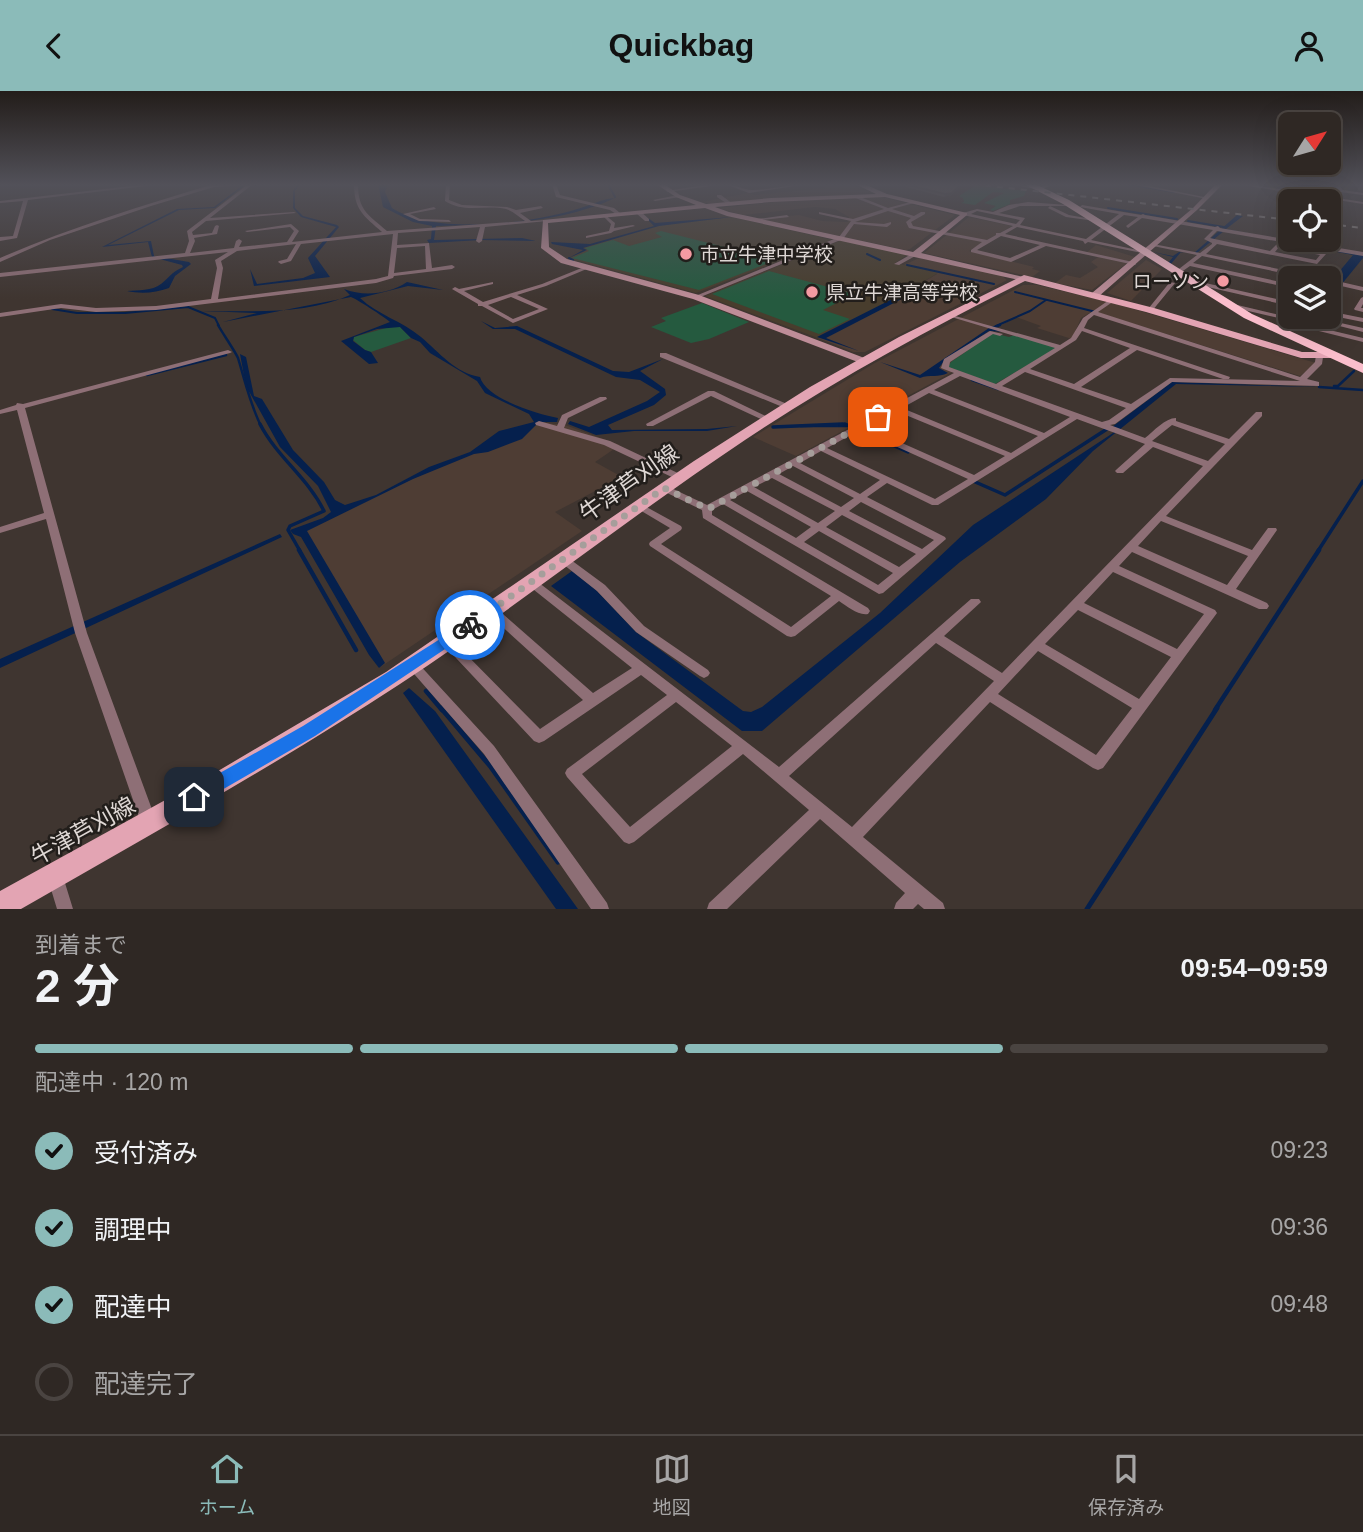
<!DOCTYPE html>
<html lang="ja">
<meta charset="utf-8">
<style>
body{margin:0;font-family:Helvetica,"Noto Sans JP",sans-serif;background:#3b3431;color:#f1f3f6;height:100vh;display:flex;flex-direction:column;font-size:26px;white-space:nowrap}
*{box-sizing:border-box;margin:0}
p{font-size:23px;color:#a7a6a6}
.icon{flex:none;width:38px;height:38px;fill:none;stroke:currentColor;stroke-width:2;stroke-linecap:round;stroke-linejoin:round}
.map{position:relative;height:818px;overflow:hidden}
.sheet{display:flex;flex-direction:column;background:#2f2824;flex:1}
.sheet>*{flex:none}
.needle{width:46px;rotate:53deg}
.fabs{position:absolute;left:1278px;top:21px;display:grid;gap:14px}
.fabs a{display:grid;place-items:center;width:63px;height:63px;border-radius:10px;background:#2f2824;box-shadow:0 7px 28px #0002,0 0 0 2px #4a4441;font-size:35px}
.pin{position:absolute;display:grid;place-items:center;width:60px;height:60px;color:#fff;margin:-30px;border-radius:14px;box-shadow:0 4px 10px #0006}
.courier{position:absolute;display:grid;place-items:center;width:70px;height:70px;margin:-35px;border:5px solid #1a73e8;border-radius:50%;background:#fff;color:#222;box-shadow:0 2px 9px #0007}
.overview em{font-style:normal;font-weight:700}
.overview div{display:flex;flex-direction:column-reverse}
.overview{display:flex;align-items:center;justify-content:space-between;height:119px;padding:0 35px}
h1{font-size:46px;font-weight:700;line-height:52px}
.bar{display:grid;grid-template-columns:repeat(4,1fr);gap:10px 7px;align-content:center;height:84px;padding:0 35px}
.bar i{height:9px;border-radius:5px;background:#4a4441}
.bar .active{background:#8bbbb9}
.bar p{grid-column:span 4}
ol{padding:0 35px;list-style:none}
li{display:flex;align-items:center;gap:21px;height:77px}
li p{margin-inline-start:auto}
li .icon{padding:7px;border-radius:50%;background:#8bbbb9;color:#111;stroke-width:4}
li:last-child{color:#a7a6a6}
li i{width:38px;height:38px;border:4px solid #4a4441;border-radius:50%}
header{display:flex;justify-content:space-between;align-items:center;height:91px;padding:0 35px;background:#8bbbb9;color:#111;font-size:32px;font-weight:700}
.tab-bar{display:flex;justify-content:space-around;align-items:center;height:98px;border-top:2px solid #4a4441;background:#2f2824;font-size:19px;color:#a7a6a6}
.tab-bar a{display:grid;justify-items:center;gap:4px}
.tab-bar .active{color:#8bbbb9}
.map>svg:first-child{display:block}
.built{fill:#4e3d34}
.education{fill:#483d2d}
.green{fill:#255a3f}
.water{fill:#05204d}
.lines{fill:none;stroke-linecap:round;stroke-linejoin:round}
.stream-far4{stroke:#05204d;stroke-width:2}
.stream-far3{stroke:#05204d;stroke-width:2.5}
.stream-far2{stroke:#05204d;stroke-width:3.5}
.stream-far1{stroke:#05204d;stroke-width:4.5}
.stream{stroke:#05204d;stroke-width:5}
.street{fill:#8e6f76;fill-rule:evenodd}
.secondary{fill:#be8d98;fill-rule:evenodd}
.primary{fill:#e3a4b3;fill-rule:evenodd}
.highway{fill:#fbbecc;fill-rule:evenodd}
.rail{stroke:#918985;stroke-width:2;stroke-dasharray:6 6;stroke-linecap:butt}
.wall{fill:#544b46}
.shaded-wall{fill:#453d39}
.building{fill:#625751;stroke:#453d39;stroke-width:2}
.route{fill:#1a73e8}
.done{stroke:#a69e9b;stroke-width:7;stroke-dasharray:0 12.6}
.poi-dot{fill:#f49aa2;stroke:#221e1b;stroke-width:2.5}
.labels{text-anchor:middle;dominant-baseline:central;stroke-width:5;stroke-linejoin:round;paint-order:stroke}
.far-poi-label{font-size:19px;fill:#ded7d4;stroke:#221e1b;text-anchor:start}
.street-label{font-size:23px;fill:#ded7d4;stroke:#221e1b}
</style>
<header><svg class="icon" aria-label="back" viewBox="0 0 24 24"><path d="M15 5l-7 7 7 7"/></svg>Quickbag<svg class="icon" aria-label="person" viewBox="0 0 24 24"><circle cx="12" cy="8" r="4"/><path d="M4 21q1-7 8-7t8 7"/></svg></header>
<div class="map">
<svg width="1363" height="818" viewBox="0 0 1363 818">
<rect width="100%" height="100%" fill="#3f3530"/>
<path class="built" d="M819 93H851L873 102 716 113 702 111 748 102 755 104 826 97Z
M882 106 955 124 910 158 906 159 758 128 799 124 822 130 848 131 849 126 835 118 815 116 743 124 718 117 813 107Z
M969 126 1012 135 969 160 1034 176 1032 178 1040 180 1032 186 924 162Z
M1096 154 1135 166 1092 199 1055 192 1066 184 1080 187 1098 176 1091 171 1098 166 1086 162Z
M919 167 1001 184 1007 189 865 261H853L818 247 853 232 937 183 904 174Z
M1146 169 1162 178 1131 210 1107 202Z
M1023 194H1037L1113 212 1316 272 1300 285 1093 220 1081 227 1072 248 1037 237 1041 235 1016 226 993 239V242L956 279 796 365 753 346 873 273Z
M537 331 565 334 620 354 595 371 622 386 555 421 582 440 379 577 301 439Z"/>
<path class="education" d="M732 126 833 149 696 202 568 167 585 160 581 157 659 134Z
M842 149 907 164 895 172 938 182 916 195 917 198 818 247 705 205Z"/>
<path class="green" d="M976 94 1026 100 1024 105 1010 109V113L993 120 990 119 996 115 984 112 1004 102 993 101 975 114 961 112 964 111 963 107 959 105Z
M661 140 776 169 699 199 572 167 589 160 585 157 613 149 629 155 662 146 655 142Z
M769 180 854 203 823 219 850 228 819 243 712 203Z
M702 212 749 231 709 248 691 252 651 236 666 230 661 227Z
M393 235 400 236 411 247 371 261 365 259 353 249 354 246Z
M993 242 1009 246 1014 244 1057 257 995 293 948 276 951 271Z"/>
<path class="water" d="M277 93 244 95 215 117 179 119 108 154 151 150 154 165 189 171 191 173 175 185 169 197C155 202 141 203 127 200 138 199 152 200 161 193 170 186 170 182 183 176L182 174 152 166 148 151 102 156 177 118 214 116 242 95Z
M298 93H300L295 100V117L303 125 337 134 339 136 315 165 330 186 254 195 250 178 257 193 303 187 315 182 308 167 336 136 301 126 293 117V100Z
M378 93H388L385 101 392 117C435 144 526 133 574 119 587 116 603 107 615 107 560 133 495 133 436 135L434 149 522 147 536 150 481 149 429 152 427 149 431 148 432 135 413 131 383 116Z
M641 122 655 132 732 126 659 135 583 157 587 159 569 167 583 159 552 153 551 151 590 153 654 135Z
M1237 124 1243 125 1226 138 1363 164V167L1328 210V194L1353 164 1224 140 1197 162 1181 161 1170 174 1168 172 1173 166 1153 161 1173 165 1179 161 1194 162Z
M407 191 443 199 408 195 360 207C378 224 402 230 421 246 440 262 455 282 480 286 486 308 538 323 558 327L557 331H539L522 348 488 361 474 363 413 388 307 440 385 572 379 577 369 564 301 446 293 443 290 439 323 427 331 421 318 395 280 356 246 295 240 263 246 266 254 305 262 308 293 359 324 391 335 409 345 414 376 404 429 376 470 361 499 340 534 331 529 323 485 302 477 290 430 262 420 251 411 247 400 236 377 238 354 246 353 250 365 259 371 261 378 272 369 273 341 250 390 231C386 227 355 207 351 206L223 231 257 222 202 220C250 220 306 224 350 204L344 198C364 206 389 203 407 191Z
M916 196 921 198 826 247 859 260 817 246Z
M481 230 495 237 517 235 613 280 629 281 663 268 640 280 665 298 666 304 654 314 608 334 612 339 707 338 737 335 707 340H634L596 344 568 333 570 330 589 336 647 310 660 301 640 289 616 286 515 238H493Z
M989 237 1006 241 989 240 944 270 939 277 948 282C938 287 930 283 920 287L880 271 920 284Z
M1172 291 1319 296 1176 293 1093 360 1046 408 960 471 762 640H742L551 495 572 480 596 499 636 541 743 620 751 621 762 616 880 522 973 434 1113 342 1117 338 1112 336Z
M280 443 282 446 0 577V568Z
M409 597 435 620 578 818H556L403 602Z"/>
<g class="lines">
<path class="stream-far4" d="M608 93 615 106
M1127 93 1174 101
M1108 117 1177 128
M1188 130 1224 136
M867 163 880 169
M569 167 573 169
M907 174 994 193
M1015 201 1096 221
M52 218 77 222H125L188 216 215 227 219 235
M996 235 1030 220 1046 209"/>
<path class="stream-far3" d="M218 234C223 243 235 260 238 267 245 290 250 313 261 335
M992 237 1000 234
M147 284 226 264
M972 289 998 298
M1334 295H1338L1354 280
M1319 296 1363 299
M801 335H849"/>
<path class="stream-far2" d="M260 333C277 366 308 387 324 420L290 435 288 439 300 460
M845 333 908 361
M773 336 843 333
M973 390 1005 404 1107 338
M1318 460 1363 390"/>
<path class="stream-far1" d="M299 459 356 559
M426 600 442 619
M1215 619 1319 459"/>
<path class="stream" d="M441 617 491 676 558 771
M1087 818 1217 617"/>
<path class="street" d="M0 93H3L0 95Z
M148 93H163L28 109 17 147 0 150V146L13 145 23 110 0 112V110Z
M214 93H253L210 127 294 121 296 122 206 130 192 141 193 144 212 142 215 135 217 134 219 135 217 143 194 147 195 150 190 162 234 157 236 150 239 148 242 150 239 156 287 151 294 140 290 136 247 141 245 140 291 133 299 140 292 151 382 141C364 125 354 119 354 93H358C358 120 369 124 387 140L525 130C519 126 513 120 506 118 484 113 466 123 445 110L446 93H450L449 109 462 114 507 116 516 119 541 115 543 117 520 122 531 130 545 129 547 130 485 136 482 150 479 152 476 150 480 136 398 142 397 154 429 152 432 177 452 174 455 176 452 178 394 185 393 187 376 192 156 219 96 221 61 217 0 226V222L61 213 96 217 156 215 211 208 217 177 215 169 228 161 0 186V182L185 162 189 150 187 140 247 94 214 96 151 115 50 149 0 171V167C69 137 141 115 214 93ZM393 143 388 185 376 188 218 208 223 177 221 170 237 160 296 153 287 168 279 170 278 171 281 173 291 170 301 153ZM425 155 426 178 394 182 397 157Z
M552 93H556L560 104 614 117 620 122 616 123 610 119 556 106Z
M711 93H725L668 101 666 100Z
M725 93C735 93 743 99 752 99 771 99 789 93 808 93L749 102Z
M1012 93 1039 97 1048 93H1055L1039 99Z
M1130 93H1140L1209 107 1207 108Z
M1235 93H1247L1363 111V113Z
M1334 93H1338L1343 99 1363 102V104L1340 101Z
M1358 93H1363V95L1359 94Z
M678 104 680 106 655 110 653 109Z
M717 104H721L733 113 729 114 717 106Z
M855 104 888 117 914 110V112L892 118 914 125 921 121H925V123L911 131 913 135 987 149 996 144V142H1000L1013 135 963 124V122L977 118 993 121 1009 114 1028 111 1067 114 1065 115H1020L999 122 1025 127 1020 134 1086 148 1119 123 1080 116 1082 114 1141 124 1143 123 1145 124 1215 136 1218 135 1220 137 1363 161V165L1217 140 1210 147 1270 160 1278 152 1326 163 1317 173 1217 153 1206 163 1313 185 1316 187H1306L1202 165 1193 172 1290 193V197L1190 175 1177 184 1174 182 1175 181 1197 164 1153 155V153L1200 162 1212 153V152L1204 148 1213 139 1142 127 1128 137 1126 135 1138 126 1124 124 1091 149 1147 161V163L1088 151 1085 153 1083 150 1017 136 1005 143 1133 171 1136 173 1135 174 1046 155 1011 171 971 161V159L982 151 909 137 906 131 911 127 888 120 855 131 884 133 891 131V133L887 136 854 133 843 148 698 207 693 206 839 146 851 130 819 123V121L853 128 884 118 853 106ZM977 120 1020 129 1016 133 971 123ZM1001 145 1040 154 1010 167 977 159ZM1279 156 1320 164 1316 169 1275 161Z
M1050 115 1069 124 1097 129 1095 130 1066 126 1048 117Z
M434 116 436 118 410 123 420 128 449 129 451 131 419 130 403 123Z
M636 120H640L649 128V130H645L636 122Z
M604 123 615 132 614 137 633 134 635 135 614 140 611 142 586 147V145L609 140 611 133 602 124Z
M787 124 789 126 752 130 750 129Z
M915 161 918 163 917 164 899 174 894 173Z
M584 176 589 177 546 195 517 204 548 218 513 232 482 215H478V213L452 198 455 196 459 198 493 191V193L464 200 483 211 542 193ZM511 206 539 218 513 228 488 214Z
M1305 177 1327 182 1328 183 1325 185 1303 180V178Z
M1328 188 1363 196V200L1328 192Z
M1192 189 1290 211V215L1190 192 1189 191Z
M1170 191 1175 192 1152 220H1148V218Z
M1363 206V213L1361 217H1363V221L1355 219 1354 218 1361 207Z
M1112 207 1114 208V210L1098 221 1300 286 1315 271 1316 264H1319L1323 266 1322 273 1307 288 1319 291V295L1172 291 1115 333 1110 334 1145 347C1154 340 1165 327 1176 327V330L1229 348 1256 321H1262V325L1166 425 1252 459 1268 437H1276L1277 439 1236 498 1267 512 1269 515 1267 518H1259L1132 461 1119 475 1215 519 1217 522 1103 677 1098 679 1093 677 990 611 863 746 943 812 945 818H924L918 813 913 818H894L896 812 905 802 820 728 727 818H707L709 812 809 719 743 663 634 751 629 753 624 751 567 686 565 682 567 678 667 604 641 584 544 650 539 652 534 650 441 551 443 548 447 547 451 548 540 638 583 609 487 522 485 519 487 516H495L593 602 632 577 524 491 526 488H534L779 676 971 508H979L981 511 944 545 1002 582 1203 375 1153 356 1123 382H1117L1115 380 1117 378 1145 353 1077 328 938 414H932L887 392 867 406 945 446 946 448 883 502 879 503 723 413 712 419V424L868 517 870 520 868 523C858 525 847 515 839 510L795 545 791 546 787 545 650 455 649 453 650 451 670 437 633 415 638 412 641 413 681 435 682 437 681 439 661 453 791 536 831 505 703 427 702 419 661 399 659 397 661 395H667L707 414 954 282 941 277 944 268 990 240 1003 243 1000 245 993 243 950 271 949 276 996 293 1055 257 948 225V223L1060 254 1071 247 1083 227ZM1094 224 1300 290 1170 287 1131 313 1081 296 1137 259 1223 288H1229L1230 286 1084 237 1088 229ZM1082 240 1130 257 1074 293 1030 278 1076 249ZM1025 281 1126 317 1109 329 1102 331 1002 295ZM960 285 1070 326 1044 342 934 299ZM929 302 1038 345 1011 362 902 317ZM896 320 1005 365 974 384 866 336ZM1172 334 1225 353 1208 370 1152 350ZM860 339 968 388 935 408 827 357ZM821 360 880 389 860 403 800 372ZM793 375 854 407 841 416 779 383ZM772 387 835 420 818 432 754 396ZM747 400 811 436 796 447 730 409ZM861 411 934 449 922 458 849 420ZM842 424 916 463 899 476 826 436ZM1161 430 1248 465 1227 494 1138 455ZM819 440 893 482 878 494 804 451ZM1113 481 1204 523 1177 558 1084 512ZM1078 519 1171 566 1139 608 1045 553ZM936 552 994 590 852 736 789 685ZM1038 560 1132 617 1096 664 998 603ZM676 611 732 655 630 736 582 683Z
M1229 212 1301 229 1302 230 1300 232 1363 247V251L1295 234 1294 233 1296 231 1227 215V213Z
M1328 220 1363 227V231L1328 224Z
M1304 226H1314L1363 237V241Z
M228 259 232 261 230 262 25 317 87 542 157 732 154 737 149 739 144 737 141 732 75 542 46 428 0 442V436L44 422 17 319 0 323V319L16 314 17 312 23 313Z
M660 262H666L792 315 791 317H785L660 266Z
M708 300H714L772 328 768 330H765L711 305 653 335H647L646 333Z
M600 306H606L607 308 568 327 564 337 610 350 682 384 684 386 682 388H676L604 354 536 334 535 332 539 330 557 335 562 324Z
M563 465 567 466 605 494 644 535 708 579 710 582 708 585 704 587 700 585 636 541 597 500 559 470 558 468 559 466Z
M412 568 416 570 494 655 607 812 609 818H591L484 663 408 576 406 573 408 570Z
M55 777 61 779 73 818H57L47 785 49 779Z"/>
<path class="secondary" d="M656 93H664L680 104 706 113 771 107 876 103 855 93H864L887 103 967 122V124L921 162 1028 187 1024 190 727 125 705 117 548 132 549 156 567 168 699 204 867 268 868 270 863 273 693 208 561 172 541 157 543 129 696 114 676 106ZM885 106 960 124 913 161 729 121 715 116 771 111Z
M1216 93H1223L1197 119 1098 206H1092V202L1193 117Z"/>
<path class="primary" d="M1024 184 1154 217 1302 261H1331L1337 264 1331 267H1301L1146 221 1025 190C929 238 835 289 745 349 628 427 518 515 400 593 277 673 149 745 21 818H0V800L218 680 386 581 694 370 810 296 899 246Z"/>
<path class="highway" d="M1024 93H1035L1069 109 1252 223 1363 273V282L1244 227 1063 113Z"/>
<path class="rail" d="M973 93 1290 129
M1328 133 1363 137"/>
</g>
<path class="wall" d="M895 93H954L960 94 959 97 951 104 944 106Z"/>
<path class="shaded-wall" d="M960 94 959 97 951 104 944 106 945 103Z"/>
<path class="building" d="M904 93H954L960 94 952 102 945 103Z"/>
<linearGradient id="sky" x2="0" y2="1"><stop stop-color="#231d1a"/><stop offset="0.45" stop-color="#525159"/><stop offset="1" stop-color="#525159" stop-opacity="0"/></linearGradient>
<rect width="1363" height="208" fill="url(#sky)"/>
<path class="route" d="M470 529 477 534 475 538 315 645 201 711 194 714 188 711 186 706 188 700 303 635Z"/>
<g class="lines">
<path class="done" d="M470 534 664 397 708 418 878 326"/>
</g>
<g class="poi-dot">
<circle cx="686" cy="163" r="7"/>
<circle cx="1223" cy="190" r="7"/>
<circle cx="812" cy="201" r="7"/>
</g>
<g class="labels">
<g class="far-poi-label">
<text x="700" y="163">市立牛津中学校</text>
<text x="1209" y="190" text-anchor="end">ローソン</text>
<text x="826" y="201">県立牛津高等学校</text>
</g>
<g class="street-label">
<text transform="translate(629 392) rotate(-35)">牛津芦刈線</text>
<text transform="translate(83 740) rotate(-29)">牛津芦刈線</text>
</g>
</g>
</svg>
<div class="fabs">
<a><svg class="needle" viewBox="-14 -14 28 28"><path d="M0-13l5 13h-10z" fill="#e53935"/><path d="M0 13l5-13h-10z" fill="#a7a6a6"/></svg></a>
<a><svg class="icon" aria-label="locate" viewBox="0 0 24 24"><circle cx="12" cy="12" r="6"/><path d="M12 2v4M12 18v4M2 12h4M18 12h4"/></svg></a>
<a><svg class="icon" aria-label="layers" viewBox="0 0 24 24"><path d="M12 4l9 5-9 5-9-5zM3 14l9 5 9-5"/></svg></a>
</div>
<div class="pin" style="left:878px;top:326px;background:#ea580c"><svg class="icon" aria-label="bag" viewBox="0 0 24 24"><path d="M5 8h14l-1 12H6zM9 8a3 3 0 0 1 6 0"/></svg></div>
<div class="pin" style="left:194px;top:706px;background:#1f2937"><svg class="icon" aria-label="home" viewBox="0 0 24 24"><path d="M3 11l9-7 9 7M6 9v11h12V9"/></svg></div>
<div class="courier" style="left:470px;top:534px"><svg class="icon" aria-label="bike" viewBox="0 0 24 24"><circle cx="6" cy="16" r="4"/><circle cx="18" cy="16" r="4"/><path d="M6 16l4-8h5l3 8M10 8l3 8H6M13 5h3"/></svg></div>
</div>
<section class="sheet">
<div class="overview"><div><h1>2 分</h1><p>到着まで</p></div><em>09:54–09:59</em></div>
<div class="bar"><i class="active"></i><i class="active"></i><i class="active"></i><i></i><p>配達中 · 120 m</p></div>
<ol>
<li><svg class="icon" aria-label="check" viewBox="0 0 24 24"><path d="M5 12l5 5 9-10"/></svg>受付済み<p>09:23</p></li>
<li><svg class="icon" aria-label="check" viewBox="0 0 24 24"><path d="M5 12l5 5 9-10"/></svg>調理中<p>09:36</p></li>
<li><svg class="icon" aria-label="check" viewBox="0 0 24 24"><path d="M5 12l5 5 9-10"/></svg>配達中<p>09:48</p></li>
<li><i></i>配達完了</li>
</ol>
</section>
<nav class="tab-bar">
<a class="active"><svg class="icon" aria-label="home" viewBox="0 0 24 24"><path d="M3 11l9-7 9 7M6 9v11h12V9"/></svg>ホーム</a>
<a><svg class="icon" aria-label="map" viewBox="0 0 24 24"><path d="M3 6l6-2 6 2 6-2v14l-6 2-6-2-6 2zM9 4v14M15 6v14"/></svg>地図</a>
<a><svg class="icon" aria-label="saved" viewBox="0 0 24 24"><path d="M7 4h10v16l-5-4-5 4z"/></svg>保存済み</a>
</nav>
